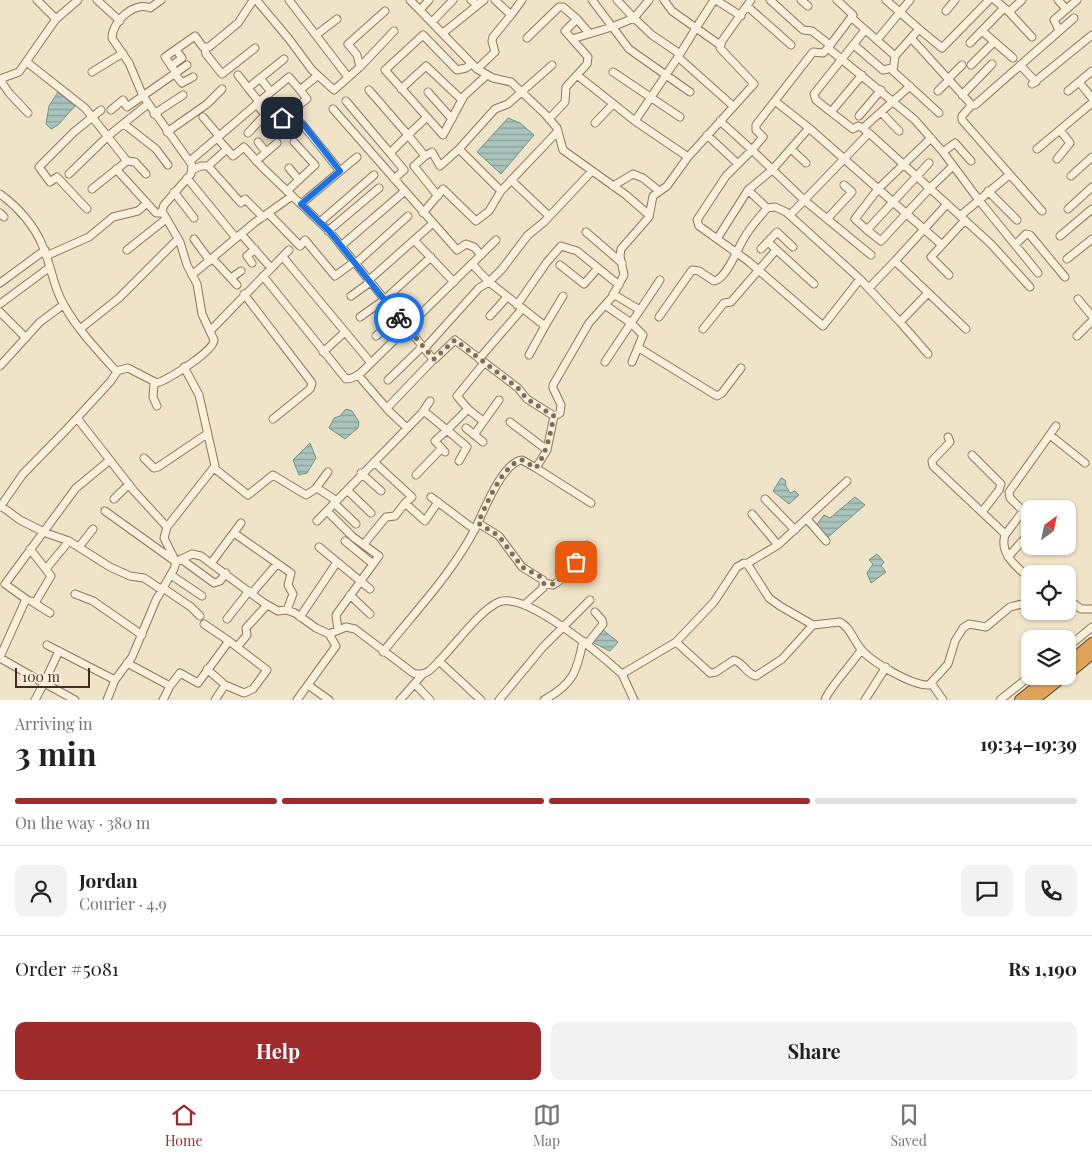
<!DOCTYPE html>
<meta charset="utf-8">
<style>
body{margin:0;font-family:"Playfair Display",serif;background:#f2f2f2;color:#202124;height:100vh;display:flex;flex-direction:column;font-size:19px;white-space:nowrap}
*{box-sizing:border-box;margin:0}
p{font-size:16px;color:#757577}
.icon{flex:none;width:28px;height:28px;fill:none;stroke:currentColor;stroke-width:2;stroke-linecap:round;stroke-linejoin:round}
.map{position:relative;height:700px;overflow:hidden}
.panel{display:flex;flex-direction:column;background:#fff;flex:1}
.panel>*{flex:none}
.needle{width:32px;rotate:33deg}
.tools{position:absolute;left:1021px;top:500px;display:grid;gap:10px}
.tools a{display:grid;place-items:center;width:55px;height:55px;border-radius:10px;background:#fff;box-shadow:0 1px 4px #0004;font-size:25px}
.scale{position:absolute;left:15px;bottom:12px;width:75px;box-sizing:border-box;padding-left:5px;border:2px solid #3d2e20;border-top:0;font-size:14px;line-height:18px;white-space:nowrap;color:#3d2e20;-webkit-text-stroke:4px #f7eed8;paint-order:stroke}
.pin{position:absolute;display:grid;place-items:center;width:42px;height:42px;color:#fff;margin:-21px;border-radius:10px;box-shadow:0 2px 8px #0006}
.courier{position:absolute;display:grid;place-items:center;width:50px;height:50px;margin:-25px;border:4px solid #1a73e8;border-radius:50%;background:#fff;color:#222;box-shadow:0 1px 6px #0007}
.summary em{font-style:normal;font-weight:700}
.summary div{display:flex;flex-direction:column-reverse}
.summary{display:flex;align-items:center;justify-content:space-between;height:85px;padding:0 15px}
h1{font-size:32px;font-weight:700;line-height:38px}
.bar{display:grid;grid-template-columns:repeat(4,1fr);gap:8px 5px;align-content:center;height:60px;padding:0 15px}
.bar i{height:6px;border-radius:4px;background:#e0e0e0}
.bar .active{background:#9e2a2b}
.bar p{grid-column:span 4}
.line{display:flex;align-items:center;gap:12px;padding:0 15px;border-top:1px solid #e0e0e0}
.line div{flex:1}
.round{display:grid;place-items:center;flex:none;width:52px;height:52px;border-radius:10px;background:#f2f2f2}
.button{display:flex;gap:10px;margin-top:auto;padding:10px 15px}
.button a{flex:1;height:58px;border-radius:10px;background:#9e2a2b;color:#fff;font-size:20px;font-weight:700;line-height:58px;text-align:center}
.button a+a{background:#f2f2f2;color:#202124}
.menu{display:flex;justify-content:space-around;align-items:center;height:70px;border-top:1px solid #e0e0e0;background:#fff;font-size:14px;color:#757577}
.menu a{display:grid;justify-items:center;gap:2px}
.menu .active{color:#9e2a2b}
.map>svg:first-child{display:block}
.water{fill:url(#water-rules);stroke:#6f938a}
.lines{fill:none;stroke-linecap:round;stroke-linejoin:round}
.minor-casing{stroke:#8d765c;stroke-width:9}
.highway-casing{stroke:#5b4430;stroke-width:12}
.minor{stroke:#faf1dc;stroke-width:7}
.highway{stroke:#e0a458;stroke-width:10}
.done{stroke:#7c6e5b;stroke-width:5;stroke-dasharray:0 9}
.route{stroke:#1a73e8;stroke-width:6}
</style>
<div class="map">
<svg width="1092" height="700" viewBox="0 0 1092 700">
<defs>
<pattern id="water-rules" width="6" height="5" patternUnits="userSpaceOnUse" patternTransform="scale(1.25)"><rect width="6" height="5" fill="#a9c4bc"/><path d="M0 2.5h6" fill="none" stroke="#8ba098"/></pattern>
</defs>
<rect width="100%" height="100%" fill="#f0e4c8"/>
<path class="water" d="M58 92 75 106 58 125 51 129 46 124 49 106Z
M508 118 520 123 534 135 501 174 477 152Z
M346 409 352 411 359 422 358 428 345 439 329 428 334 418 340 416Z
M310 443 316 458 307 473 299 475 293 460Z
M781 478 785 480 786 486 790 493 795 491 799 495 789 504 773 491Z
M855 497 865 505 827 538 815 527 824 515 830 518Z
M877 554 884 562 881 566 886 572 871 583 867 573 873 564 869 560Z
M602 629 618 642 610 651 592 642Z"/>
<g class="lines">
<g class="minor-casing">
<path id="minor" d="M97 0 120 21
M289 0 348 77
M410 0 477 69 493 78 511 82 545 114 557 128 563 150 626 195 649 215
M471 0 477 5
M592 0 629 49 690 92
M617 0 634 18 649 0
M664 0 672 11 696 28 714 0
M716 0 741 16
M770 0 803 30 812 31 830 45
M801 0 808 6
M837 0 853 15 828 48 915 120 943 152 978 199 1038 273
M995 0 1009 12 1022 0
M1058 0 1066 9
M258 2 289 39 312 70 334 90 360 67 357 55 348 44 385 11
M747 6 791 45
M420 10 429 0
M946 11 955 0
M1009 12 1032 37
M511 15 522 0
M852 18 895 56 919 29 886 0
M56 19 78 0
M577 19 589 33
M432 22 453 0
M919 29 942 48 989 0
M1059 30 1054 20 1077 0
M982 31 1013 58
M443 33 484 0
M316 35 337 19
M527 38 559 7H563L577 19 565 31 588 57 587 64 566 87 565 102 549 119
M911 38 970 103V107L962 116V120L1042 211
M572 39 612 27 634 18 652 35 680 54 696 28 720 45
M877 40 910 0
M970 43 1004 8
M854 45 883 70 892 68
M205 48 206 54 222 74 255 48
M828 48 823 53 813 52 756 125V130L763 137 752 150 804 200 871 255
M680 54 635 121 688 157
M895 56 893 71 939 113
M678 57 733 106
M28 63 85 108 127 161 92 189
M471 64 466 68 457 70 423 35 385 70 443 135 464 96 487 75
M971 65 994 42
M1020 65 1036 82
M171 66 182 58 176 50
M360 67 394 31
M477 69 495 52 492 41 493 37 511 15 495 0
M92 72 123 53
M613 72 680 117
M176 73 165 57 195 36 203 47H209L238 23 252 2
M175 74 182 83 193 77
M238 75 259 102
M577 75 635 121
M862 75 831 112 853 129 858 126 863 128
M260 78 271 92
M0 79 19 72 56 19 37 0
M948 79 962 65
M0 80 10 94 28 113
M1079 82 1092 98
M1032 84 1092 35
M248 88 284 59
M401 89 426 66 462 100
M369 90 408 135 427 117
M938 91 949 80
M1068 91 1092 71
M428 92 452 119
M962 95 992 64
M265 97 289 77 300 90
M346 101 390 153
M775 101 809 128
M256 104 282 134
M971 105H975L1074 18
M333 109 457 250 466 244 474 247 481 255
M111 110 123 100 127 107 187 65
M831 112 816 100 814 94 865 30
M881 112 899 131
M289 113 303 125 340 171
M154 114 183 95
M859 116 881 90
M203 117 219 136
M282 118 291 126
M720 121 752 150 726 176 697 220 699 226 748 261 823 326 860 279 900 322 928 293
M595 123 613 104
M124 124 156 149 168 165
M865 130 863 128 910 86
M167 132 207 104 222 89
M248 133 265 115
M707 135 738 164
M217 138 227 149
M258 142 266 152
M791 149 806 163
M1037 149 1092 103
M943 152 955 143 971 161
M425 156 432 152 440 166 459 149
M1057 159 1070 143 1060 130
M127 161 135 162 146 174
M190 161 265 97 282 118 307 99 300 90 317 76
M256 161 277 143
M929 163 867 230 855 219 878 189 931 138
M208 166 241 203 245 199 263 217
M289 168 299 180
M116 169 156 213H163
M192 170 201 166H208L227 149 233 156 244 147 263 168 330 232 432 358 435 359 455 340 518 388 527 399 554 416 560 413 561 405 553 388V385L589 323 612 297 624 275 620 256 621 249 649 217 653 196 667 186 688 157 754 84 720 48 722 41 751 0
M69 174 108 136 148 104
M1071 176 1092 157
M187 178 236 238
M394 179 404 170 390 153 408 135 425 156 414 166 438 196
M511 180 549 216
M613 186 633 174 643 178 659 191
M748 190 772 170 809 128 942 245
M287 191 315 165 294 142
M501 191 459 149 495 109 508 104 552 65
M988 191 1017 220
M174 192 194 218
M0 194C18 207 35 226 43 247 51 265 53 287 64 305 77 329 98 351 116 371L128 368 157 383C169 379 214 351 214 340L202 314 197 284 187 265 180 242 162 211 164 205 191 174 192 165 143 96 129 63 112 38C112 21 135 1 150 8L161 0
M301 204 357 157
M947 204 895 261 966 329
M767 208 775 207 786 212 860 279
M87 209 57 177 50 182 39 167 74 132 101 110
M1068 209 1092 187
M0 213 4 217
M268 213 300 246 305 240 335 276 354 262
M423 213 443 189 476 221 489 211 501 191 558 131
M790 215 869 133 991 244 1030 287
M960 216 1009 175
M827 219 852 192 844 185
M320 222 374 175
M867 230 881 241 930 188 953 166
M328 231 379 188
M586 232 622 263
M241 234 271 268
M1060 236 1092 209
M194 239 210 261
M414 240 454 282
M768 242 814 284
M1015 245 1026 234 1030 235 1065 277
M341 246 405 191
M761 249 777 232 793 247
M127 250 166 219
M46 256 89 237 113 217 138 211 147 203
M213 259 237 285
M1067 259 1092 239
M252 263 247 256 255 249
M355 264 408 216
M560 265 584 284 598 268
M192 275 254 223 292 196
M949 275 931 257 965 220
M263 276 346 379C356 379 364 370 371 363L283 257
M231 278 241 271
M368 281 432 224
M0 283 45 250
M869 288 895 261
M244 294 312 383 310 389 273 419
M613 294 640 310 631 323 643 335 632 362
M351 296 369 283
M1078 299 1092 316
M0 304 50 267
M517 305 547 262 561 246 577 251 619 285
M605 305 631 323 605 362
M640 310 660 280
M0 312 26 338
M490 316 507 297
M360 317 384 300 431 257
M659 317 692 270 699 271 714 281C726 279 737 250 743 240 749 228 759 218 767 208L748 190 717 239
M900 322 928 354
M545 326 563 296
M80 329 119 298 178 239
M703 329 724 303 731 302 776 250
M210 331 289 250
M376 336 398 317
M1077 336 1092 321
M639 348 717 396 722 393 741 368
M424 349 479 288 489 282 472 264
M323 352 345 332
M529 355 545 326 489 282 502 269 528 235 544 222 592 171
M479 359 522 309
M371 363 496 240
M0 366 40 322 63 305
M358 375 389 411 407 428
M388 380 422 347
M154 383 153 397 157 406
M387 408 434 359
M422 413 430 401
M77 418 134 491 167 527
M483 421 468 409 457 396 484 363
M510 422 547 450
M466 428 483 442
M474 435 499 400
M1050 435 1085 463
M948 437 950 442 932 461 933 466 1003 532 1005 535C999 554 1017 567 1030 579
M445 452 435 441 447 430 467 447 459 461
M972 455 1001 484 999 490 982 512
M144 458 154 468 158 467 207 434
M374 462 412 497 405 503
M214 468 248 495 273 475 306 495 317 488 337 501
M536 468 591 503
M361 473 381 491
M416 475 441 449
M316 488 328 472
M347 490 371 513
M431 497 475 530
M114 499 129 484
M765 499 795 530
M334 503 356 524
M1 506 20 520 46 533 69 541 110 567 130 576 144 578 162 590
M0 507 23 474 66 430 110 382 117 372
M105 511 176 562 192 554 201 556 264 603 278 611 287 610 295 613 316 628 329 634 346 627 355 629 413 673C425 677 431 670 439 661
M327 511 353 537 379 556 336 615 338 630
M807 519 826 541
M317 521 422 413 425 412 447 430 468 409
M478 523 499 536 522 567 543 580V588L524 605
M234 533 291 573 288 585 293 594 287 610
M1005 535 1023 511 1010 498 1009 492 1056 426
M345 541 373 564
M364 544 386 517 395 516 405 503 425 521 438 502
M778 545 847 481
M79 547 93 529
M319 547 370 589
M30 549 51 576 35 603
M1008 557 1025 538 1030 537
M181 559 214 583 220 581 226 573
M212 562 241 523
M746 564 778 545 752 514
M46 569 69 541
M171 575 202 596
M544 583 553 585C568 577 579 560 587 545
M163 588 191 607 200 616
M252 593 277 564
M75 594 93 601 142 635
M350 595 370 614
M1068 599 1081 609H1092
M31 601 50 613
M300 617 337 562
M227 619 249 591
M676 642 710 673 716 672 734 660C744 663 746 674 756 676L782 659 813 625
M587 644 603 624 602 620 595 612
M47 645 115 680
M237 647 247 635 246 628 267 605
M1068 647 1092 627
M383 652C414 613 454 571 476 527 484 510 503 462 522 460L536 468 547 450 554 416
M0 657 26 599 5 584 76 488 110 460
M0 658 44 683 59 651
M127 663 170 686 180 673 198 683 229 641 204 624
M207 669 225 685 244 693 253 689 267 670 229 641
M622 674 634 700
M931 683 943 700
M415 684 430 700
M308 685 329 700
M35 700 44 683 75 700
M107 700 115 680 132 657 156 600 174 569 176 562 164 538 167 527 215 466 199 395 184 367
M163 700 170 686
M215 700 225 685
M297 700 336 646 329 634
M400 700 422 675
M481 700 439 661C454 646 481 609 499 602 526 591 602 656 622 674L676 642 714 602 737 567 744 563 748 565 769 598 780 606 813 625 840 622C851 628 853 640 861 649 871 662 913 686 929 685L948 664 955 641 963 628 969 624 986 627 1010 607 1030 602
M499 700 543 647 590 600
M544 700C573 684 577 672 583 641
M825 700C828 689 853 663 861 650
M865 700 886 667
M1000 700 1030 676"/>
</g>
<g class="highway-casing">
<path id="highway" d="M1068 663 1092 643
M1068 674 1092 654
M1020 700 1050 676
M1034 700 1064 676"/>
</g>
<use href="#minor" class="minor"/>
<use href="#highway" class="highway"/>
</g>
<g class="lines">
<path class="done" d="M399 318 434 359 455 340 518 388 527 399 554 416C550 435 547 452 536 468L522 460C504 462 485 507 478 523L499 536 522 567 541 577 544 584H555L576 562"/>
<path class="route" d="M282 118 289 113 304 125 340 171 301 204 330 232 399 318"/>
</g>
</svg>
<div class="tools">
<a><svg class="needle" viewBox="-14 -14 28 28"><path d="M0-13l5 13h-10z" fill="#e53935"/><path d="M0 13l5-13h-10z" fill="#757577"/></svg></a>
<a><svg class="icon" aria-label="locate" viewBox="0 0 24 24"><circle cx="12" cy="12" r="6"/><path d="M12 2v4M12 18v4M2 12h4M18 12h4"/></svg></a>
<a><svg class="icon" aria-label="layers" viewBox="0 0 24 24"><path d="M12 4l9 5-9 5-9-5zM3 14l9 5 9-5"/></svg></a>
</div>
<div class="scale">100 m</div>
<div class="pin" style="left:576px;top:562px;background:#ea580c"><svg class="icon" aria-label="bag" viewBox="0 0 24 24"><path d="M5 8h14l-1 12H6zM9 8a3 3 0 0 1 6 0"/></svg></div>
<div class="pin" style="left:282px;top:118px;background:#1f2937"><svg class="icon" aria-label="home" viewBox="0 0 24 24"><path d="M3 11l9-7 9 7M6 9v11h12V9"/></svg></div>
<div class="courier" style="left:399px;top:318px"><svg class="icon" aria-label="bike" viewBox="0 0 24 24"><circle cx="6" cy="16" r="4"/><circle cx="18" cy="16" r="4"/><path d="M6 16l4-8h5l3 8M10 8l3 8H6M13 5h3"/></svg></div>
</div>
<section class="panel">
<div class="summary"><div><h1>3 min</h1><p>Arriving in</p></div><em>19:34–19:39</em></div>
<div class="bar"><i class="active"></i><i class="active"></i><i class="active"></i><i></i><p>On the way · 380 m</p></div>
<div class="line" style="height:90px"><a class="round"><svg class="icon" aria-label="person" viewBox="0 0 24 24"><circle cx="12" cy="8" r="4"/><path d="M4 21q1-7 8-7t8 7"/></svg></a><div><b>Jordan</b><p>Courier · 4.9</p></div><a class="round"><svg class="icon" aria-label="chat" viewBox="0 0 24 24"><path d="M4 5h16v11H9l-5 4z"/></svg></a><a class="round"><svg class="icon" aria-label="phone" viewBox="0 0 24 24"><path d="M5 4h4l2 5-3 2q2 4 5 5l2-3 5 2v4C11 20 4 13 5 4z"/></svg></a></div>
<div class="line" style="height:65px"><div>Order #5081</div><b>Rs 1,190</b></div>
<div class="button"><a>Help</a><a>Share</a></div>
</section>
<nav class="menu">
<a class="active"><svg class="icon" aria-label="home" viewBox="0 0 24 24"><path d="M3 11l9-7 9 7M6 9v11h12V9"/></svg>Home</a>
<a><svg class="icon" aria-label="map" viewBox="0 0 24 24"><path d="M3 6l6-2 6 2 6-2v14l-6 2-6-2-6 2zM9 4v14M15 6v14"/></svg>Map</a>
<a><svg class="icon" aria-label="saved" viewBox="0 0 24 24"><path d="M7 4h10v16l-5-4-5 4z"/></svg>Saved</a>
</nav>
